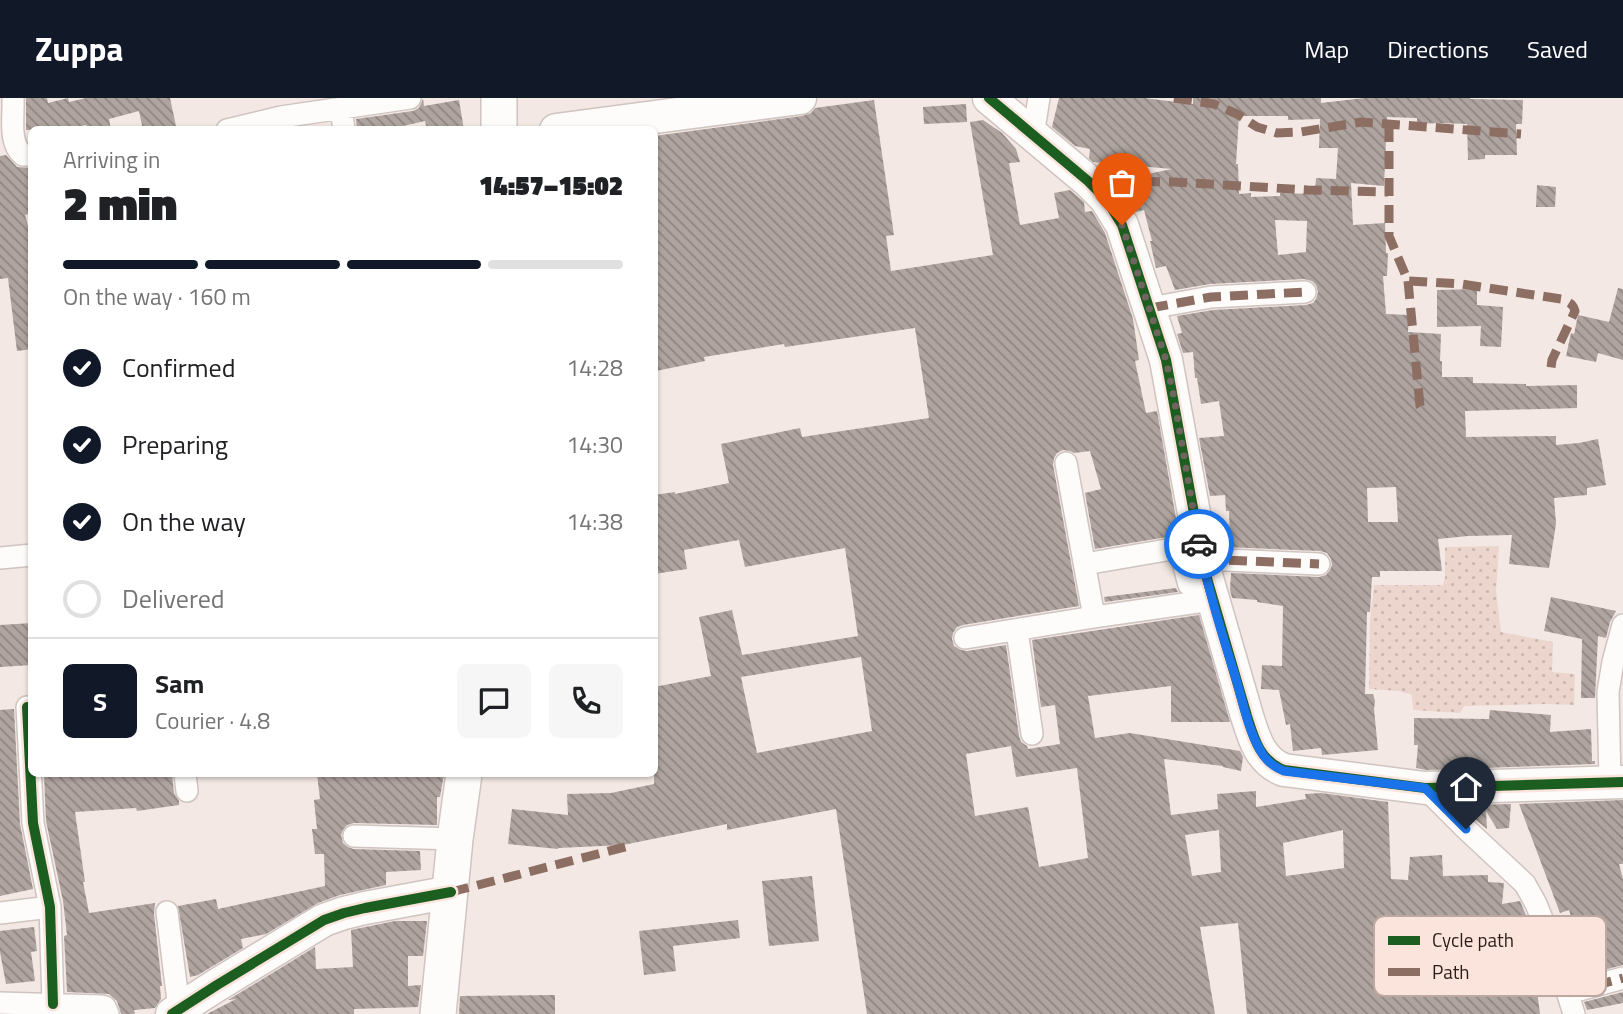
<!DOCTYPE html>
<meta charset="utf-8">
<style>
body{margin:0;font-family:"Titillium Web",sans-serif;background:#f6f6f6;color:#202124;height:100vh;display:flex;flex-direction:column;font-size:26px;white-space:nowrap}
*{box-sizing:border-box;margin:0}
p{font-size:23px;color:#757577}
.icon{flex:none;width:38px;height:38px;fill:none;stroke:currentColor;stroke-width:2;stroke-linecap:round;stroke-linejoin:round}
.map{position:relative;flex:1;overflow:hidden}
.sheet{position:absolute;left:28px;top:28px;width:630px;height:651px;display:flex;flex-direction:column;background:#fff;border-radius:10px;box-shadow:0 2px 5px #0004}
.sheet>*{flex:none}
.pin{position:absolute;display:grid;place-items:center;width:60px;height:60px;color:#fff;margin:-72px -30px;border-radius:50% 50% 50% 0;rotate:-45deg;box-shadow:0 0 7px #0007}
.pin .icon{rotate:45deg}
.courier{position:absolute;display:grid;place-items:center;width:70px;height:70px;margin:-35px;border:5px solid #1a73e8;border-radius:50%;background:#fff;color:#222;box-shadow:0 2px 9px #0007}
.summary em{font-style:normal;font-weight:800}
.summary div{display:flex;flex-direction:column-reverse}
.summary{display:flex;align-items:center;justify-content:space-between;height:119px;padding:0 35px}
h1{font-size:46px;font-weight:800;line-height:52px}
.bar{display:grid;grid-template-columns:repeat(4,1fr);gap:10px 7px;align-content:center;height:84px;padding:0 35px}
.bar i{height:9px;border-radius:5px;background:#e0e0e0}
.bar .current{background:#111827}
.bar p{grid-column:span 4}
.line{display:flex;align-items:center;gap:18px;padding:0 35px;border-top:2px solid #e0e0e0}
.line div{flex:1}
.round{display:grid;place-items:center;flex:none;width:74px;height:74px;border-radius:10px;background:#f6f6f6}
ol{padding:0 35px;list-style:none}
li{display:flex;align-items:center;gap:21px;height:77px}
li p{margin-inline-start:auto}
li .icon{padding:7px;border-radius:50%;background:#111827;color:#fff;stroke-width:4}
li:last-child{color:#757577}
li i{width:38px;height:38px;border:4px solid #e0e0e0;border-radius:50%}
header{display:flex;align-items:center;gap:42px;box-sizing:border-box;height:98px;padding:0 35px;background:#111827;color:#fff}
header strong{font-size:33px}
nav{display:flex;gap:38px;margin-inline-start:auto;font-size:24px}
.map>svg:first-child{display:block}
.grass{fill:url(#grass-dots)}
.building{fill:url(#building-back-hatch);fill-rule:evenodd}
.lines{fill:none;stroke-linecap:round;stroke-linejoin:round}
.street-casing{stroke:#cfc4bf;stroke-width:24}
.secondary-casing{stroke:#cfc4bf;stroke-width:35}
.primary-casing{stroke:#cfc4bf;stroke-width:38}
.street{stroke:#fdfcfb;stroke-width:21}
.secondary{stroke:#fdfcfb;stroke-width:32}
.primary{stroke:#fdfcfb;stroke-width:35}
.quiet{stroke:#8d6e63;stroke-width:9;stroke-dasharray:18 9;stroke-linecap:butt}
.cycleway-casing{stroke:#fae4dc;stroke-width:15}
.cycleway{stroke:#1b5e20;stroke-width:10}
.done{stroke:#70645f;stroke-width:7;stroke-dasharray:0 12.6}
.route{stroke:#1a73e8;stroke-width:9}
.key{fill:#fae4dc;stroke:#bca8a1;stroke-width:2}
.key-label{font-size:19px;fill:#2a1d18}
</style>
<header>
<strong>Zuppa</strong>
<nav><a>Map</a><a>Directions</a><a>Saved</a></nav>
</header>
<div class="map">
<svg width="1623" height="916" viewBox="0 0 1623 916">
<defs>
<pattern id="grass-dots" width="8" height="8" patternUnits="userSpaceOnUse" patternTransform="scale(1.75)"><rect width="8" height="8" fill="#ebd5cc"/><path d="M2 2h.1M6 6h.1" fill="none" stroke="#cab6ae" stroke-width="1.8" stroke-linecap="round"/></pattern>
<pattern id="building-back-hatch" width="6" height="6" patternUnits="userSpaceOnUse" patternTransform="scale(1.75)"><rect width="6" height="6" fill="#afa49f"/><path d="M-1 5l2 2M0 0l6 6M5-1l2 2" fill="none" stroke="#8f8581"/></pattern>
</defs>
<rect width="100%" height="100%" fill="#f3e8e3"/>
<path class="grass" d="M1499 448 1496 493 1501 534 1553 544 1552 574 1575 576 1574 607 1545 606 1464 608 1460 615 1413 612 1412 597 1399 593 1369 591 1370 523 1374 487H1443L1445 480V449Z"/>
<path class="building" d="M26 0H47L48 5 68 0 69 4 86 0H170L176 28 165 32H143L139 13 109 21 111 32H88L86 27 63 32H26Z
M1059 0H1144L1193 6V0H1321V5L1364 0H1470V1L1523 2 1522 26H1516L1517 57H1485V61L1468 62 1467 26 1439 25 1417 26V20L1387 19 1384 88 1351 85 1353 127 1385 125 1386 155H1388L1387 178H1383L1386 216 1409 217 1408 234 1441 236 1440 263H1442V279H1473V285L1526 286V288L1577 287V310L1465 313 1466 339 1556 338V347L1579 345 1598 341 1606 387 1587 390V397L1554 400 1556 426 1549 470 1509 466 1512 437 1468 438 1438 441 1442 473H1380V479H1372L1370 514H1367L1365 596H1373L1375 603 1374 611 1378 652 1322 657 1321 650 1293 653 1290 626 1286 627 1279 592 1261 591 1262 567 1282 568 1283 508 1257 504V502L1232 500 1230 492 1231 475 1319 479 1326 477 1330 472 1332 467 1331 461 1327 455 1320 453 1225 449V446H1230L1229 413H1226L1225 397 1210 398 1199 340 1224 338 1219 303 1201 306 1197 280H1195L1193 254 1183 255 1177 236 1182 235 1177 218 1213 212 1306 207 1313 205 1316 201 1318 194 1316 187 1312 183 1304 181 1210 186 1175 192 1166 168 1156 170 1150 143H1152L1144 112 1136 114 1128 80 1172 71 1093 64 1089 60 1090 51 1075 48 1052 29ZM1239 18H1288V22L1320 21 1319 50H1338L1336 81 1316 80 1315 96 1280 95V98L1251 99V95L1239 96 1238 66H1236ZM1275 122 1307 123 1306 154 1278 157ZM1396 389 1398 424H1368L1367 390Z
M423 1 424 8 459 2 464 32H427L425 23 385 32H357L356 21 413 13 419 10Z
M874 2 894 137 886 138 891 173 993 157 970 24 983 22 1002 35 1016 51 1020 64 1009 65 1020 127 1059 120 1054 95 1070 92 1084 104 1085 114 1092 113 1105 135 1133 221 1139 262 1135 263 1146 315 1157 313 1179 437 1095 451 1085 395 1101 391 1090 353 1074 355 1070 353 1063 352 1057 355 1054 360 1053 367 1079 508 963 527 957 529 953 535 952 541 954 548 961 552 967 553 1006 547 1019 638 1021 644 1027 648 1028 651 1060 646 1055 607 1041 609 1032 542 1199 517 1230 624H1171V588L1088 598 1095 640 1130 635 1240 653 1243 659 1241 673 1223 669V668L1164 661 1171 717 1218 711 1217 696 1256 693V709L1306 701 1305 696 1321 695 1388 704 1391 781 1408 782 1410 759 1442 757 1443 778 1488 777V784L1504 785 1502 806 1520 803 1528 822 1540 916H1247L1238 825 1200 829 1215 916H867L836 711 727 732V726L623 747 558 750V751L508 746 512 711 568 717 567 696 611 695 654 686V589L711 578 699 519 732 512 742 557 858 538 845 450 745 469 739 442 684 452 687 471 654 476V397L675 394V396L729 385 721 346 800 330 802 339 929 320 915 230 785 249 784 246 704 259 705 263 656 273 654 265V38L802 18 811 15 815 10ZM861 559 872 633 757 655 741 579ZM1011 648 1016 679 1077 670 1088 760 1039 769 1028 709 975 718 966 656ZM1219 732 1221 774 1192 778 1185 737ZM1343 732 1344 770 1286 778 1283 745Z
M966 6 967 24 924 26 923 9Z
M6 57 17 69 32 70V115L25 117 32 143V251L17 253 8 180 0 181V58Z
M1537 87 1556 89 1555 109H1536Z
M1618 190 1623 191V262L1598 255 1596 264 1566 258 1571 235 1574 236 1578 217 1609 224Z
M1477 191V207L1503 209 1501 249 1480 248 1481 228 1437 229V192Z
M1176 490 1178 494 1105 504 1104 499Z
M1551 499 1616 513 1610 524 1606 540 1598 538 1595 600H1581L1582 541 1544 533Z
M32 525V567L0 569V527Z
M14 611 20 726 33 791 0 798V612Z
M1490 612 1551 617 1550 634 1591 631 1592 663H1595V666L1426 672 1416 670 1418 647H1414V620L1489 621Z
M64 676H172L174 695 179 703V707L137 713 136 710 75 714 85 784H83L89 815 155 805 154 816 162 888H160L161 901 155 910 134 912 135 916H121L117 903 109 896 67 894 64 838 67 837 63 803 46 723 44 678Z
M317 676H333L334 679 383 676H444L440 699H437V727L354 725 347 727 343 732 341 737 343 745 348 749 353 751 420 753 421 772 386 774V787L340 797 318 805 266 836 241 841 243 850 198 877 190 879 178 808 216 801 218 811 325 788 324 756H315L312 731H317L314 702 320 701Z
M1623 702V766H1619L1623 781V867L1577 879 1566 846 1578 842 1569 812 1560 815 1519 706Z
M1511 706 1509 730 1497 731 1486 713 1487 731 1471 718 1470 707Z
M812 778 819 843 769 848 762 783Z
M738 822 740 840 673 848 676 873 644 877 639 833Z
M395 823H427L423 858H408V888L421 887 418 909 354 911V916H207L236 901 228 902 315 849 316 871 353 869 351 832Z
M34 829 37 853 31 854 35 883 6 886 0 854V833Z
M1623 894V905L1587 912 1584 904Z
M555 897V916H459L460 898Z"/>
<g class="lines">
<g class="street-casing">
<path id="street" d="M13 0C14 18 8 45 23 57H32
M341 10 344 32
M227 32 281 19 410 0
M1033 37 1039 0
M1150 210 1211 199 1305 194
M1066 365 1094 519
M0 460 32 457
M1202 461 1319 466
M1085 466 1178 450 1180 453 1189 487
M1017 533 1032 636
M965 540 1094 519 1212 502
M27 609 33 725 50 809 53 906
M185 676 187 693
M1610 684 1608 594 1613 564 1623 527
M1425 690 1466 731 1525 786 1536 806 1553 848 1574 916
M354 738 455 741
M167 814 179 911
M0 815 50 809
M1568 895 1623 880
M0 905 101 908 105 909 108 916"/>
</g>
<g class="secondary-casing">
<path id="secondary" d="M989 0 1088 83 1106 101 1122 127 1166 262 1204 470 1247 618C1254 640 1260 663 1284 672L1425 690 1623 684
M556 32 800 0
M172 916 217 887 324 822 344 815 365 810 451 794"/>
</g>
<g class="primary-casing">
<path id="primary" d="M499 0V32
M438 916 455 741 464 676"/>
</g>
<use href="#street" class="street"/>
<use href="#secondary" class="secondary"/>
<use href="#primary" class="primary"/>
<path class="quiet" d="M1174 0 1214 6 1237 16 1257 29 1277 35 1301 34 1361 24 1521 36
M1389 26V138L1408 183 1461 186 1561 201C1568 204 1573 205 1575 213L1552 262 1551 270
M1088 83 1175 84 1308 92 1388 94
M1408 183 1420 308 1423 312
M1150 210 1211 199 1305 194
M1202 461 1319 466
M451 794 629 748
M1568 895 1623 880"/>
<g class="cycleway-casing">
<path id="cycleway" d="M989 0 1088 83 1106 101 1122 127 1166 262 1204 470 1247 618C1254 640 1260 663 1284 672L1425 690 1623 684
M27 609 33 725 50 809 53 906
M172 916 217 887 324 822 344 815 365 810 451 794"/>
</g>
<use href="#cycleway" class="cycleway"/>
</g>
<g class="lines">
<path class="done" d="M1122 127 1166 262 1174 300 1199 446"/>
<path class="route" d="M1199 446C1208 492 1222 536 1236 581 1243 605 1248 631 1260 652 1265 662 1274 669 1284 673L1425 690 1466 731"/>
</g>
<rect x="1374" y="818" width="232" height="80" rx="10" class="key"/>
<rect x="1388" y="838" width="32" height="9" fill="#1b5e20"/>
<rect x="1388" y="870" width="32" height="8" fill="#8d6e63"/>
<g class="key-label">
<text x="1432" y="849">Cycle path</text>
<text x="1432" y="881">Path</text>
</g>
</svg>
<div class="pin" style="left:1122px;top:127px;background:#ea580c"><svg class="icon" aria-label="bag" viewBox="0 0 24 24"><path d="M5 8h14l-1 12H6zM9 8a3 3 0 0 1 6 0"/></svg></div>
<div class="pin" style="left:1466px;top:731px;background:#1f2937"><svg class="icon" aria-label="home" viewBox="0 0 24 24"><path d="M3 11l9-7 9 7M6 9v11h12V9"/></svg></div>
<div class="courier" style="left:1199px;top:446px"><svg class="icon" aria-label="car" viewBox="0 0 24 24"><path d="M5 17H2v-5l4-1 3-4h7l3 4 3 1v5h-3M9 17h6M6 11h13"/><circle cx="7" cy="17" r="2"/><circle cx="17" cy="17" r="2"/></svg></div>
<section class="sheet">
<div class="summary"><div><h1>2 min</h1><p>Arriving in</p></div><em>14:57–15:02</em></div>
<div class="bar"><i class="current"></i><i class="current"></i><i class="current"></i><i></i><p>On the way · 160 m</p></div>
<ol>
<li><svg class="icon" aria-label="check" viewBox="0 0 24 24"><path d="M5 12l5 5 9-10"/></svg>Confirmed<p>14:28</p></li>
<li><svg class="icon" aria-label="check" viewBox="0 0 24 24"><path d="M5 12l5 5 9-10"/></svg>Preparing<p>14:30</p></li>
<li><svg class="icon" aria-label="check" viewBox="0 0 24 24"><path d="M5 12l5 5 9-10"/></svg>On the way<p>14:38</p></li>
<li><i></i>Delivered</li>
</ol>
<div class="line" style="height:126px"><b class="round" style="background:#111827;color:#fff">S</b><div><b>Sam</b><p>Courier · 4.8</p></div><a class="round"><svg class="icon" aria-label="chat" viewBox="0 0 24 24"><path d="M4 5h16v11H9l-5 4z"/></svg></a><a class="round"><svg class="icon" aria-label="phone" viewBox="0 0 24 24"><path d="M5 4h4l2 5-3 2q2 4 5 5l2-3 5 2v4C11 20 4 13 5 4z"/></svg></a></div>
</section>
</div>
